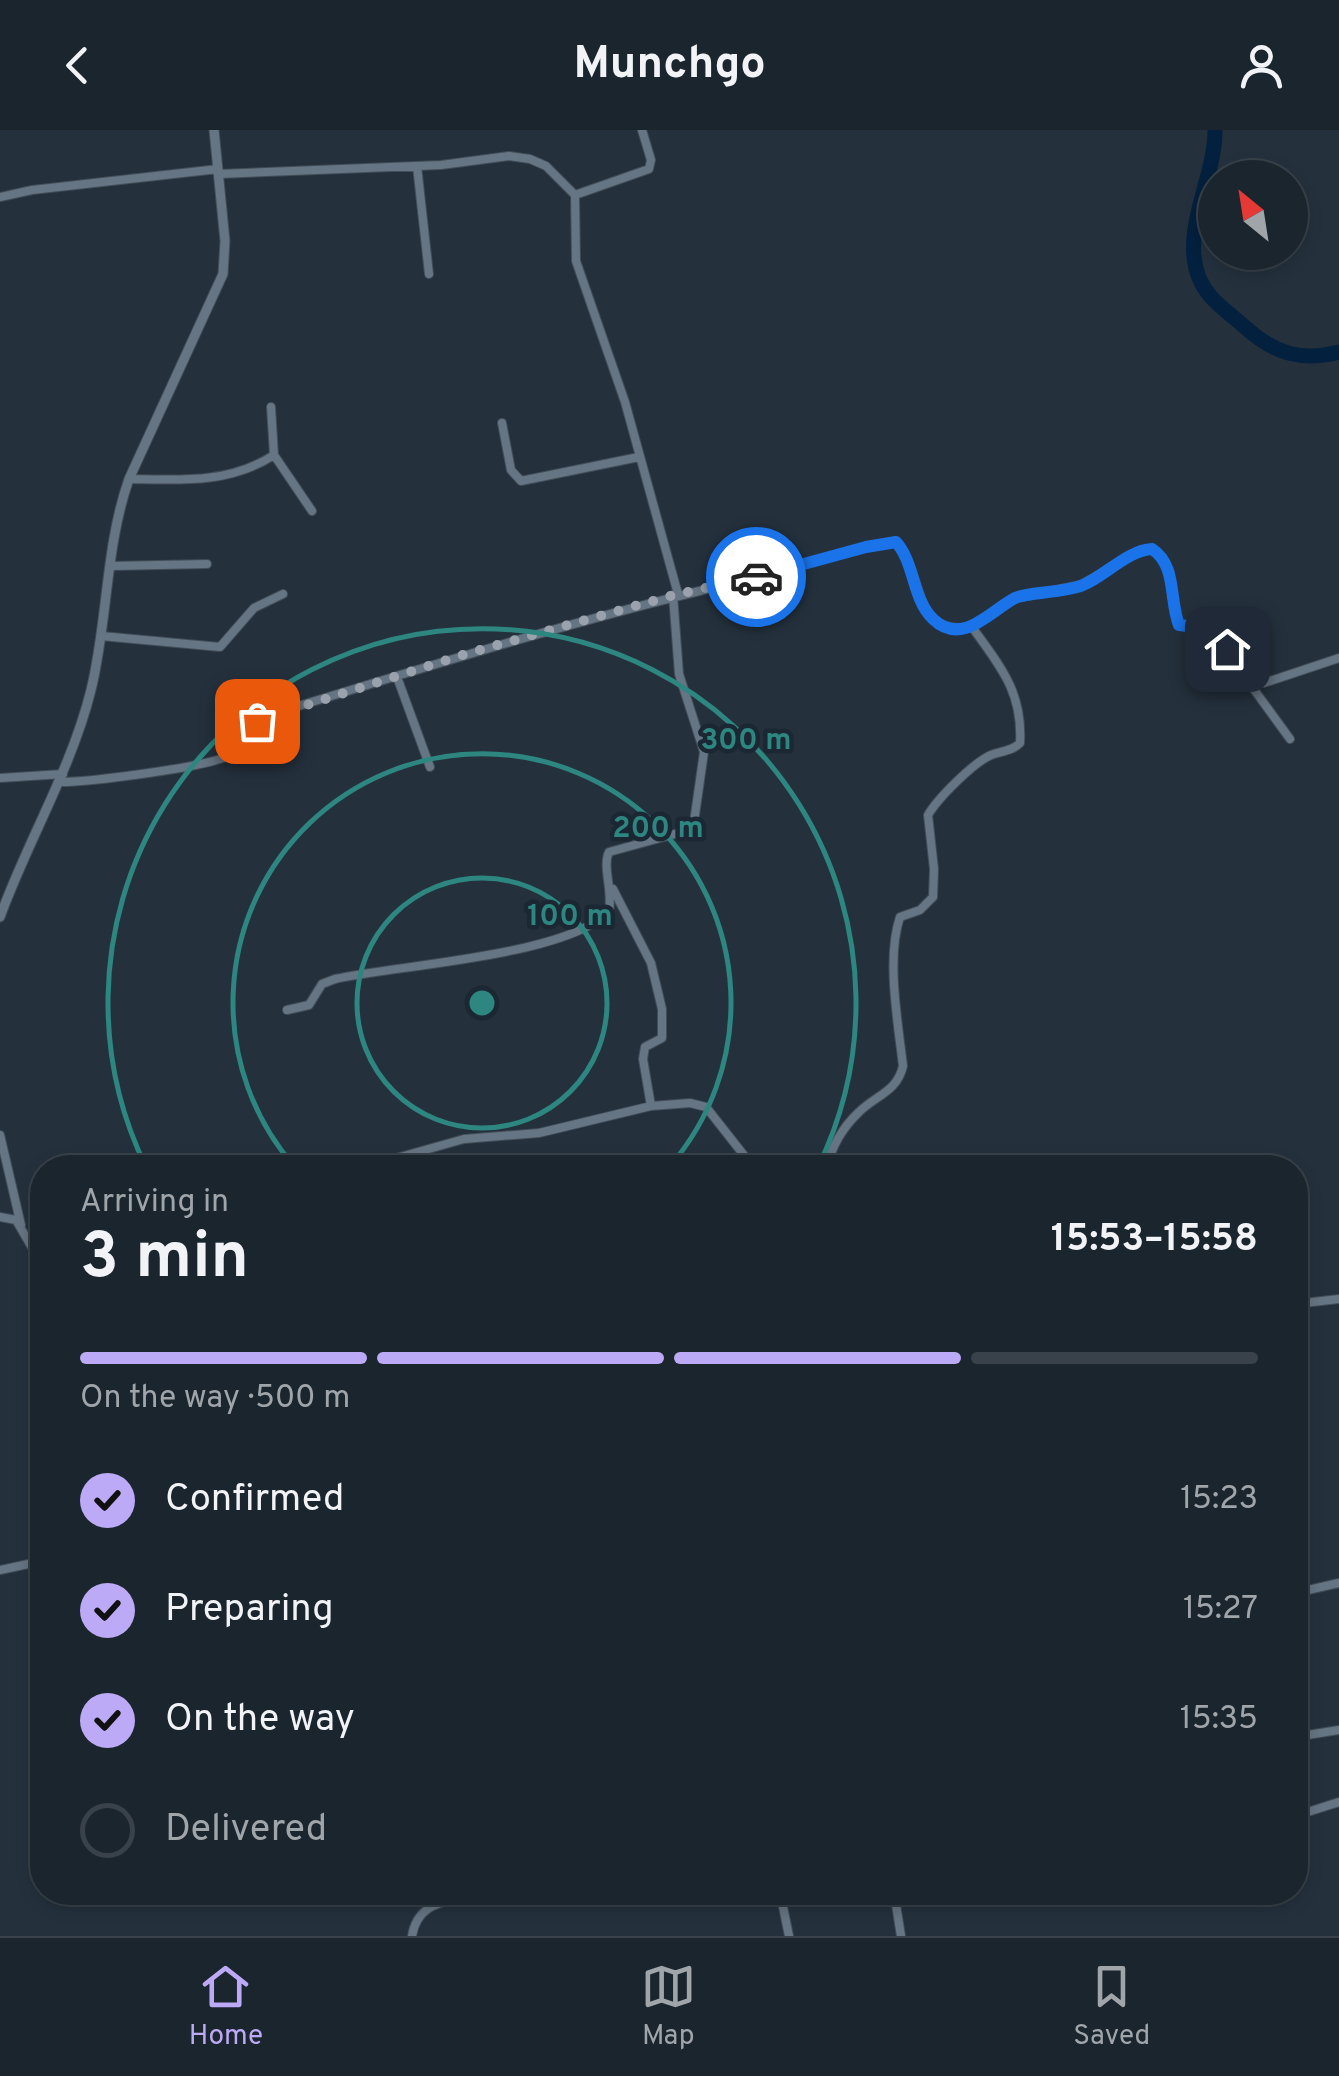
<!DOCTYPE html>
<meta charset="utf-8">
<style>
body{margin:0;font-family:Overpass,sans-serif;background:#28313a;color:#f1f3f6;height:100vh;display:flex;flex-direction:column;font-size:38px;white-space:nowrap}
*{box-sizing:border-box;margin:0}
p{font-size:32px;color:#a0a5aa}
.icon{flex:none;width:55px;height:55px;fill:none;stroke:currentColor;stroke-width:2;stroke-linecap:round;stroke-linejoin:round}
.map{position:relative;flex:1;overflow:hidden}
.sheet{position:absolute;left:30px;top:1025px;width:1278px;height:750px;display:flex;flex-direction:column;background:#1b252e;border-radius:40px;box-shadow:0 5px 15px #0003,0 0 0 2px #39424a}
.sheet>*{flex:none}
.needle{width:65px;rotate:330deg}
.controls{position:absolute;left:1198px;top:30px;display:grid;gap:20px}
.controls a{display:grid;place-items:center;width:110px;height:110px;border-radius:50%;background:#1b252e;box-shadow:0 5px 15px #0003,0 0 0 2px #39424a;font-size:50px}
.pin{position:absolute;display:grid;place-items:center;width:85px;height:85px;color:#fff;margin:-42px;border-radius:20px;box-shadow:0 5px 15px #0006}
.courier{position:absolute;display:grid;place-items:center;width:100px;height:100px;margin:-50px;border:8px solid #1a73e8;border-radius:50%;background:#fff;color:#222;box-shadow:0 2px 12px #0007}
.overview em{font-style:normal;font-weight:700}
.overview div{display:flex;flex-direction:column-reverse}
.overview{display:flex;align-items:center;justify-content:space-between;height:170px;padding:0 50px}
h1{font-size:65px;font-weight:700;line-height:75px}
.bar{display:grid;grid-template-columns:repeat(4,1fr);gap:15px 10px;align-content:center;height:120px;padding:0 50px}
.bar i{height:12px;border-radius:8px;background:#39424a}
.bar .selected{background:#bcaaf6}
.bar p{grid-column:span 4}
ol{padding:0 50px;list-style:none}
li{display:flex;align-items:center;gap:30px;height:110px}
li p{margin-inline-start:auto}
li .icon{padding:10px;border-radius:50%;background:#bcaaf6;color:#111;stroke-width:4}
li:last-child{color:#a0a5aa}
li i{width:55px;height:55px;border:5px solid #39424a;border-radius:50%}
header{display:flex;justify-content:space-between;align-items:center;height:130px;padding:0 50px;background:#1b252e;font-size:45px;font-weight:700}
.menu{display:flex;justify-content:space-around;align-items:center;height:140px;border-top:2px solid #39424a;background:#1b252e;font-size:28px;color:#a0a5aa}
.menu a{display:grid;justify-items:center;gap:5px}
.menu .selected{color:#bcaaf6}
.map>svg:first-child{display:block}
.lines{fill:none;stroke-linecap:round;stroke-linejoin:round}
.river{stroke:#03203e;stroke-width:15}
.minor-casing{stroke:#424d57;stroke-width:10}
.tertiary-casing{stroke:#424d57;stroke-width:11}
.minor{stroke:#667583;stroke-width:8}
.tertiary{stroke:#667583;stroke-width:9}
.done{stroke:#9aa3ad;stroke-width:10;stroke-dasharray:0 18}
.route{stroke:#1a73e8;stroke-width:12}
.ring{fill:none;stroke:#2d8680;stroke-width:5}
.centre{fill:#2d8680;stroke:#1b2733;stroke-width:5}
.ring-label{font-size:30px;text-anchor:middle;font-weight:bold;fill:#2d8680;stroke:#1b2733;stroke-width:9;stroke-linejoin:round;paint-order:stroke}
</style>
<header><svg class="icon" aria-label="back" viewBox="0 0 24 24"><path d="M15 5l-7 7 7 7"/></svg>Munchgo<svg class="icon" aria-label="person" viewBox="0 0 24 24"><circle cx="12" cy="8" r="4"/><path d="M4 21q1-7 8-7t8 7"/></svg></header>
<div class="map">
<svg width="1339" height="1806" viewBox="0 0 1339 1806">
<rect width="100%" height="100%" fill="#24313d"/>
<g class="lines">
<path class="river" d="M1215 0C1216 52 1169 119 1211 167 1221 178 1235 188 1246 198 1274 223 1301 232 1339 222"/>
<g class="minor-casing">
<path id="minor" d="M417 36 429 144
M218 44 441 35 509 26 530 29 546 36 575 65 576 131 625 272 678 464
M575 65 649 39 651 30 642 0
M0 67 32 60 218 39
M271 277 274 325 312 381
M502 293 511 340 521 351 639 327
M129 349C180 350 229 354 274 325
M111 436 207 434
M972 497 1016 468 1081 455 1138 422 1152 419C1178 434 1169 471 1179 495 1189 497 1202 494 1211 498 1230 506 1231 539 1246 553H1264L1339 528
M101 506 220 517 254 478 283 464
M397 547 430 637
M1250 554 1290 609
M0 648 63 644
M60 652C86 652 217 637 233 623 246 613 248 596 263 587 429 536 594 484 763 446 807 436 851 416 896 412 926 445 910 507 972 497 1000 536 1023 562 1020 613 1012 621 1002 621 991 625 973 633 938 668 928 685L934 739 933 767 920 780 900 787C886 828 898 893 903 936 897 962 876 965 859 982 842 998 833 1015 826 1038
M287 880 309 875 322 854 335 849C397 835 568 826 609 781 613 761 602 736 609 722L693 699 704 622 679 544 673 465
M651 976 690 973 706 977 754 1038
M0 1005 21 1095
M361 1038 464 1009 539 1003 651 976 643 929 645 917 662 908V879L651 833 613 759
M1134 1038 1159 1034 1165 1038
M0 1087 16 1090 34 1121 42 1124
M1295 1174 1339 1169
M0 1440 42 1431
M1295 1463 1339 1453
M1295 1607 1339 1600
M1295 1686 1339 1672
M780 1762 789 1806
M894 1762 901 1806
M412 1806C418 1770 448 1773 477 1762"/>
</g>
<g class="tertiary-casing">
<path id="tertiary" d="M0 787C28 710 71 640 91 560 108 491 105 417 129 349L223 144 225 111 214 0"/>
</g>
<use href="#minor" class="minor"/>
<use href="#tertiary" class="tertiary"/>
</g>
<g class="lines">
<path class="done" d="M257 591 466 524 674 465 756 447"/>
<path class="route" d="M756 447 866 417 896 412C915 433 912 469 933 489 962 517 990 481 1015 468 1028 462 1064 463 1083 455 1105 446 1128 420 1152 419 1177 435 1169 470 1179 495L1213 499 1227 519"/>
</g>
<g class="ring">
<circle cx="482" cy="873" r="125"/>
<path d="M294 1036A249 249 0 1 1 670 1036"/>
<path d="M146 1037A374 374 0 1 1 818 1037"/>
</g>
<circle cx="482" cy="873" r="15" class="centre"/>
<g class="ring-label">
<text x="746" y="619">300 m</text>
<text x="658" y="707">200 m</text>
<text x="570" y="795">100 m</text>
</g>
</svg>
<div class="controls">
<a><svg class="needle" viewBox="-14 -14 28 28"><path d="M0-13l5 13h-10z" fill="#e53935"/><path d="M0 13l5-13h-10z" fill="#a0a5aa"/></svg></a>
</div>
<div class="pin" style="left:257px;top:591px;background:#ea580c"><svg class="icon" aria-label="bag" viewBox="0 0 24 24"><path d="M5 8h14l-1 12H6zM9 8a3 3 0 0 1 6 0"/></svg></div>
<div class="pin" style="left:1227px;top:519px;background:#1f2937"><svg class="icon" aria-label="home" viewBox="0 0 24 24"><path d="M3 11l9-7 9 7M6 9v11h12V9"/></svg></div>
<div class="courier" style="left:756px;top:447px"><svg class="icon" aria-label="car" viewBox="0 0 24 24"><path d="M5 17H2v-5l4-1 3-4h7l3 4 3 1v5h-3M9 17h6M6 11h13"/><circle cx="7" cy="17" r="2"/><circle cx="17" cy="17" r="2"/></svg></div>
<section class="sheet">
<div class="overview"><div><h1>3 min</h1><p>Arriving in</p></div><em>15:53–15:58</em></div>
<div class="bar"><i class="selected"></i><i class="selected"></i><i class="selected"></i><i></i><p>On the way · 500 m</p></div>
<ol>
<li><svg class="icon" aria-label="check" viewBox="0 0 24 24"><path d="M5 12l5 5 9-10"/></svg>Confirmed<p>15:23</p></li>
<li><svg class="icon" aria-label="check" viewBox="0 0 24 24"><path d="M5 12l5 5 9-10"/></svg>Preparing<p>15:27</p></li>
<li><svg class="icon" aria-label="check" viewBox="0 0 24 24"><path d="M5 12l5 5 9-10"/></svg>On the way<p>15:35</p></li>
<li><i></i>Delivered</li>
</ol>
</section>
</div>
<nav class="menu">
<a class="selected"><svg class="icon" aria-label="home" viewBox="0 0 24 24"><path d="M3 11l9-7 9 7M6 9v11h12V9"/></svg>Home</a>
<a><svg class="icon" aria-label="map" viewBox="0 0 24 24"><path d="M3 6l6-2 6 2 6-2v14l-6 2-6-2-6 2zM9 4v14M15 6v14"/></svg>Map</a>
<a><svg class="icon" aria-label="saved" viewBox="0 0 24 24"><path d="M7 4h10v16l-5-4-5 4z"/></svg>Saved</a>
</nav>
